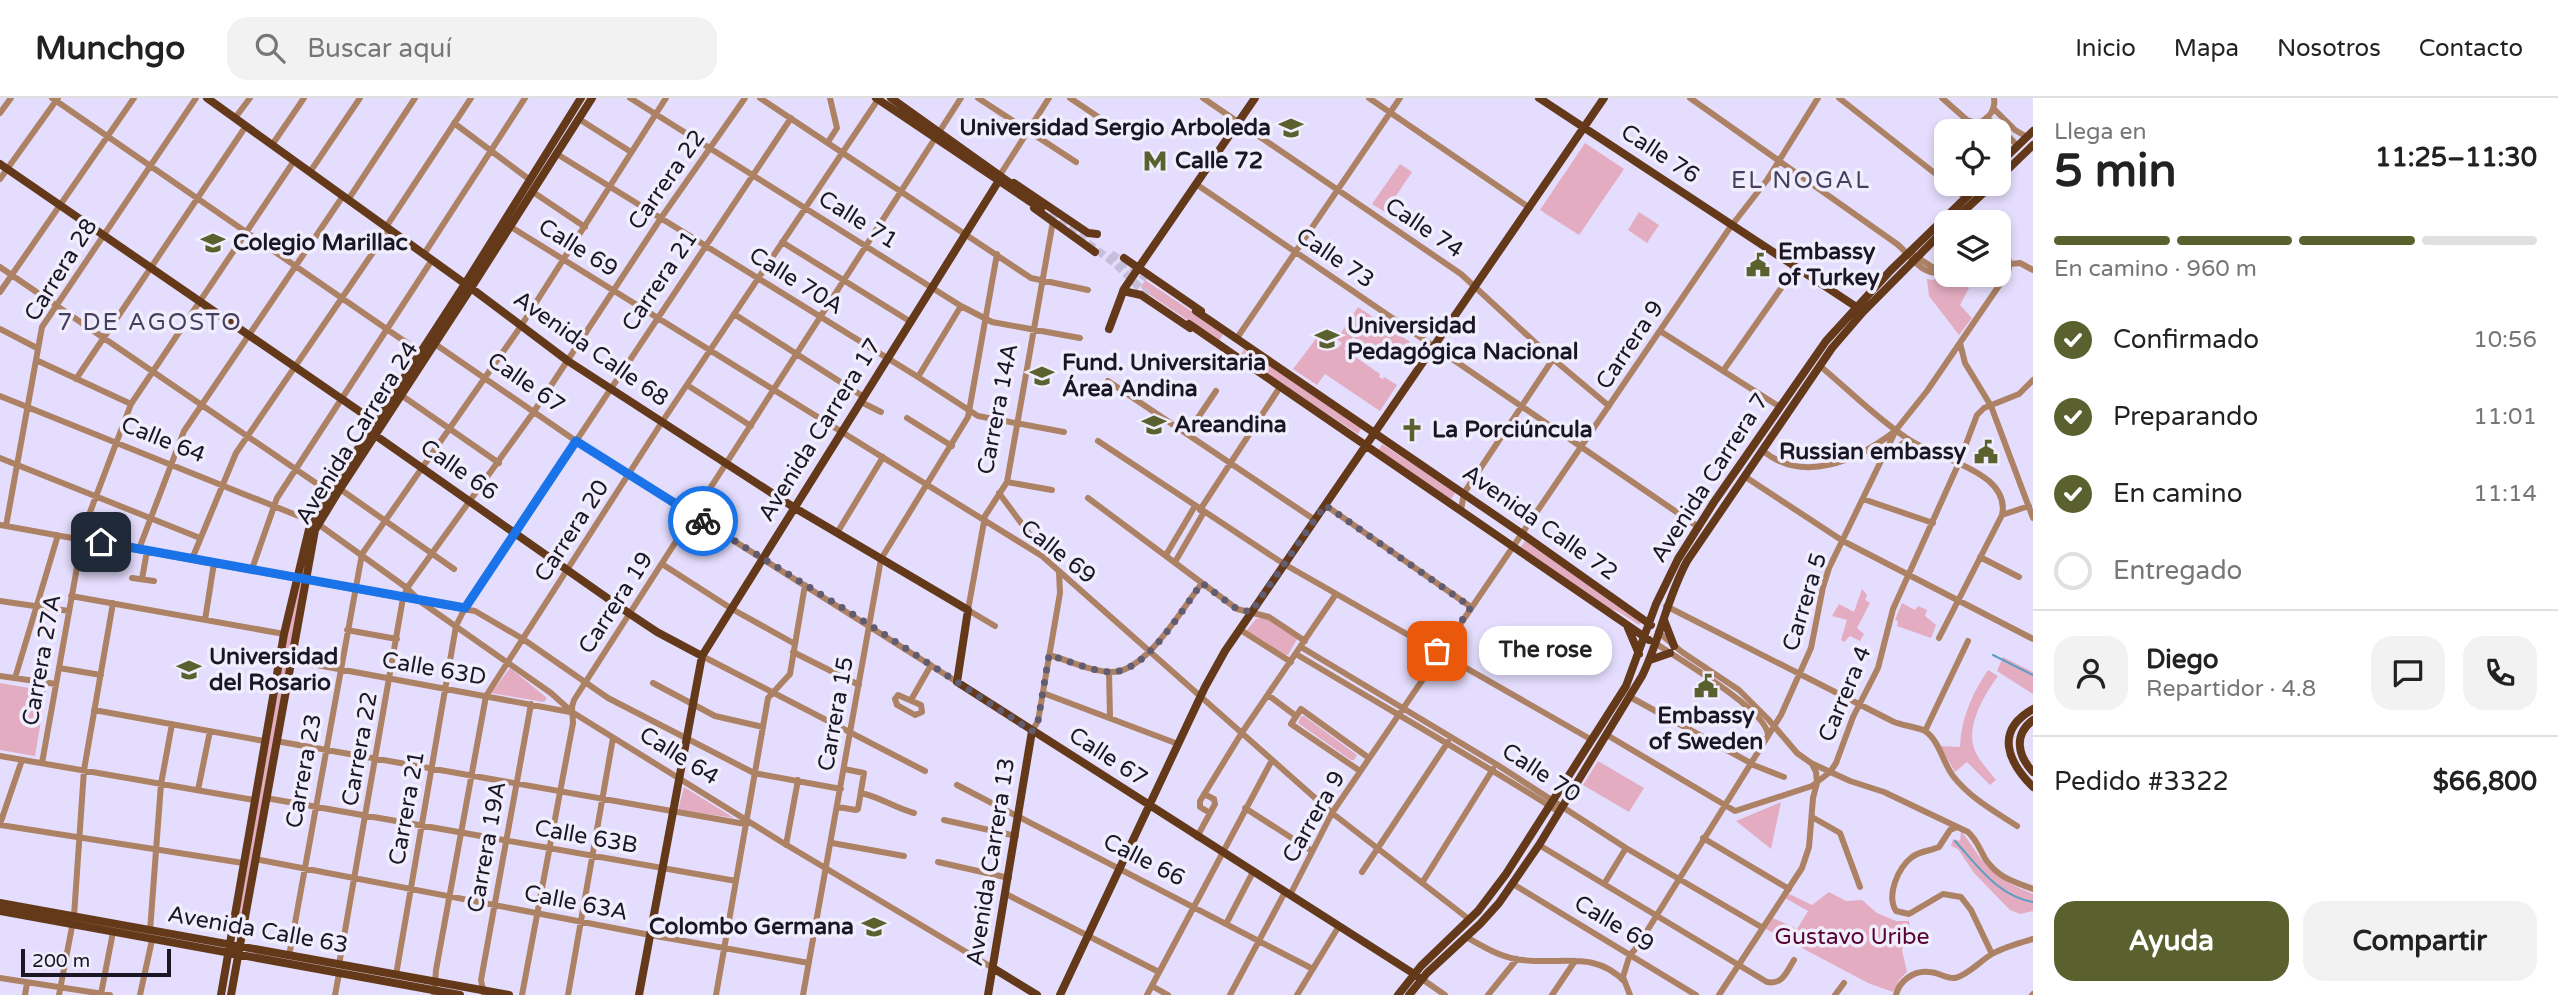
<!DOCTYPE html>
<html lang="es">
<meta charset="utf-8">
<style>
body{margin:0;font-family:"Varela Round",sans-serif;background:#f2f2f2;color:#222;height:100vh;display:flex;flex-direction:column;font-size:26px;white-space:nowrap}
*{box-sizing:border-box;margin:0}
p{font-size:23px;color:#767676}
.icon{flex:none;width:38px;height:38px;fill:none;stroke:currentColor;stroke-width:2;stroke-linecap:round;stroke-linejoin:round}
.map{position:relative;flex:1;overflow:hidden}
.drawer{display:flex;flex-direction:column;background:#fff;width:525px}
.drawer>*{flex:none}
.controls{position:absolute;left:1934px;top:21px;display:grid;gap:14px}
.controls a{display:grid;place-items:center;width:77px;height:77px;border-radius:14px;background:#fff;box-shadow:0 4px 10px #0003;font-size:35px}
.scale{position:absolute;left:21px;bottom:18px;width:150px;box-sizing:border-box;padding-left:7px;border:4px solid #1a1624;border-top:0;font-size:19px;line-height:24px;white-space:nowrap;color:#1a1624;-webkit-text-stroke:5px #f0edfd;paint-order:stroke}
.pin{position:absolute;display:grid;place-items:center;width:60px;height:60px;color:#fff;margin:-30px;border-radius:14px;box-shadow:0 4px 10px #0006}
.courier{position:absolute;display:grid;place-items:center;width:70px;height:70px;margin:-35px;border:5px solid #1a73e8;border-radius:50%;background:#fff;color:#222;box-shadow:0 2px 9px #0007}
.bubble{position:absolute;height:49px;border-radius:21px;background:#fff;box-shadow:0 4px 10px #0003;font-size:23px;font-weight:700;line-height:49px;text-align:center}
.head em{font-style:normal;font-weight:700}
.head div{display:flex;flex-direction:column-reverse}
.head{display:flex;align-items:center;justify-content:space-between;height:119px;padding:0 21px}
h1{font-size:46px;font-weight:700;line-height:52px}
.bar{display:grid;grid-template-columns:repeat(4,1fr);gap:10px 7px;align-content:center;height:84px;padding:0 21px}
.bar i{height:9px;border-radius:5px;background:#e0e0e0}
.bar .current{background:#5a602e}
.bar p{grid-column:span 4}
.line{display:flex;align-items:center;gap:18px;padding:0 21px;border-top:2px solid #e0e0e0}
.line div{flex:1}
.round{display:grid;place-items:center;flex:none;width:74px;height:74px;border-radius:21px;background:#f2f2f2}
ol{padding:0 21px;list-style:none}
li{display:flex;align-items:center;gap:21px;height:77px}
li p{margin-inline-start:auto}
li .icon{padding:7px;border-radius:50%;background:#5a602e;color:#fff;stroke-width:4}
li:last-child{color:#767676}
li i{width:38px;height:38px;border:4px solid #e0e0e0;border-radius:50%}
.button{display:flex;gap:14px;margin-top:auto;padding:14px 21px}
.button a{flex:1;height:80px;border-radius:21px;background:#5a602e;color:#fff;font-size:28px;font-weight:700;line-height:80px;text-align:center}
.button a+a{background:#f2f2f2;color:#222}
header{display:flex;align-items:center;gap:42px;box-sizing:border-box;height:98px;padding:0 35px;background:#fff;border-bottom:2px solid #e0e0e0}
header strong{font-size:33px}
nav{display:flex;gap:38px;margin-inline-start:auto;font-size:24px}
.search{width:490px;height:63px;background:#f2f2f2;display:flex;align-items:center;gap:18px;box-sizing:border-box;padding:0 24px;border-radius:21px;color:#767676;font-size:26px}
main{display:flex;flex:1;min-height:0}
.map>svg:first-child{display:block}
.green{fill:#e3acc1}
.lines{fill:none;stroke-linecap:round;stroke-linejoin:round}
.stream{stroke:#5a9ec3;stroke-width:2}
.major-tunnel{stroke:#c6bfdc;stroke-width:8;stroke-dasharray:8 4;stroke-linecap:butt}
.minor{stroke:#ac8164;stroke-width:6}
.major{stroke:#643919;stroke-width:8}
.done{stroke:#615c70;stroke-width:7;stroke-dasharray:0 12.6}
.route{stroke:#1a73e8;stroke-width:9}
.labels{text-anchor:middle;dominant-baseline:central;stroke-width:7;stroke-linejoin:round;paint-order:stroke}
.poi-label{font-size:23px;font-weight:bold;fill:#1a1624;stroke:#f0edfd;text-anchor:start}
.street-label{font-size:23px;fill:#1a1624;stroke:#f0edfd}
.park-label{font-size:23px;fill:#570431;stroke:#f0edfd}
.neighbourhood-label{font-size:24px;letter-spacing:2px;fill:#473f5f;stroke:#f0edfd}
</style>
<header>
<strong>Munchgo</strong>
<div class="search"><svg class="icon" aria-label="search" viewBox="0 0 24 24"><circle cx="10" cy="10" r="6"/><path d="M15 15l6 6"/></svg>Buscar aquí</div>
<nav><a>Inicio</a><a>Mapa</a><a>Nosotros</a><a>Contacto</a></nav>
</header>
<main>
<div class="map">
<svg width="2033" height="897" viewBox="0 0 2033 897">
<rect width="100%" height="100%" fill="#e4ddfd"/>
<path class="green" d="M1585 45 1624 71 1579 137 1540 112Z
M1400 66 1412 74 1385 114 1372 106Z
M1639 114 1659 127 1647 145 1628 132Z
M1946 176 1957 177 1969 190 1960 207 1972 220 1959 237 1929 198 1927 181 1933 182Z
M1145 182 1224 235 1219 243 1144 193 1141 189Z
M1358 209 1410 244 1406 249 1400 245 1389 263 1353 239 1344 251 1380 276 1379 279 1383 281 1384 279 1397 287 1380 313 1325 276 1317 287 1293 271 1322 233 1325 235 1322 240 1338 250 1342 245 1337 241Z
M1244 251 1362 329 1358 336 1240 258Z
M1382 346 1456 394 1451 401 1379 352Z
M1525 443 1642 523 1639 527 1619 514 1611 511 1520 450Z
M297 485 302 486 239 832H236L260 684Z
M1862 491 1867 497 1865 502 1870 505 1857 530 1864 536 1860 543 1850 538 1844 544 1841 542 1847 522 1832 518 1839 506 1854 514Z
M1902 505 1915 512 1918 508 1927 512 1925 518 1936 527 1931 540 1897 528 1898 523 1895 522Z
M1264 519 1297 541 1288 557H1285L1246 533 1256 521Z
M2003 559 2033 574V596L1997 573Z
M510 570 547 600 544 604 491 595Z
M1988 572 1998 578C1985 596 1966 627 1974 650 1978 662 1989 673 1996 682L1990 687 1967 664 1955 674 1940 648 1960 649C1961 620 1972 596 1988 572Z
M0 585 46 593 35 658 0 652Z
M1301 618H1304L1357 657 1354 662H1351L1298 625Z
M1598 663 1644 690 1629 714 1583 687Z
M684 689 734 720 678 712Z
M1781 704 1771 751 1736 723Z
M1961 733C1969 742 1974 752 1981 761 1994 779 2014 788 2033 796V813L2020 816 2010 812 1974 775 1958 751 1951 748 1953 741 1960 743Z
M1829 794 1846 803 1862 802 1877 815 1896 823H1909L1910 832 1902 852 1907 874 1899 882 1893 894 1868 885 1766 831 1773 820 1797 831 1808 813 1785 800 1789 796 1812 807Z"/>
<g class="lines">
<path class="stream" d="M1993 557 2033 577
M1955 743C1978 768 1998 798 2033 804"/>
<path class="major-tunnel" d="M1049 117 1116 166 1149 199
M1111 156 1150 182"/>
<path class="minor" d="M52 0 420 254
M630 0 961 208 992 224 1080 240
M760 0 1031 180 1088 192
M978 0 1076 64
M1070 0 1116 31
M1203 0 1461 176 1553 261 1609 308
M1369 0 1530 110
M1690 0 1897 146C1910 156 1925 184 1946 172
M1839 0 1946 84
M1942 0 1967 22 1977 25C1988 22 1996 12 1994 0
M1994 11 2015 32 2027 39
M0 15 11 0
M235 20 250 0
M1986 20 1997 27 2018 48
M579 21 631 54
M454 25 530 82
M828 44 837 30 830 0
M272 47 304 0
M557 56 918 279 978 318 1064 334
M310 74 360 0
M1000 77 1049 0
M0 81 58 0
M1196 86 1697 428
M1948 86 1966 100
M533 94 585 129
M348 102 415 0
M386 129 471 0
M511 129 1042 458 1332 715 1470 822
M782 144 911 224
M424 156 525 0
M1914 157 1932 169 1944 171
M2010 166 2020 165 2033 172
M0 169 329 394
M0 194 134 0
M734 216 864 299
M0 231 37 250
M1660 233 1780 309
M1237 240 1400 0
M1960 245 1965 265 1991 308 2033 420
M435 246 576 343 957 584
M36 262 131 306
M1820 268C1849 292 1876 320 1908 341 1933 357 1967 365 1989 383 1999 392 2005 404 2002 417L1939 540
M1723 273 1796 169
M918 279 961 208
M76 281 246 28
M1108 283 1315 422
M687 287 751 328
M401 297 499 365
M0 298 311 423
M861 304 881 314
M907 320 952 348
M1187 336 1216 293
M1098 343 1284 466 1592 642
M1762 352C1803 387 1857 362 1894 334
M1868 353 1877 355 1882 362 1908 341
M0 360 200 440
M1744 378 1843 443 2033 541
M1007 384 1052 392
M340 391 454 471
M999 395 1033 441
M1088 400 1237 511 1269 519 1305 543
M1863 401 1933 425
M1325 407 1471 509
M1200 412 1280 289
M1461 412 1464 395 1553 261
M2002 417 2029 408
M318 426 407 490 421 504 551 595 572 614 780 743 993 870
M0 427 475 513 523 541 608 600 754 675 841 691
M6 428 42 229 196 0
M837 435 883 359
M139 451 184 333 343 98
M1166 457 1195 408
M1980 459 2019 479
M192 461 236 355 389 131
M1175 464 1204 414
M662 466 732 511 795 546
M252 471 277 400 432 162
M132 480 154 483
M142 481 147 453
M71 498 284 536
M0 503 69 513
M1666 508 1894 624C1901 627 1921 630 1925 633 1939 642 1943 665 1953 678 1970 700 1994 713 2017 728
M205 522 214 465
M995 528 968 512 985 418 1007 384 1053 123
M1239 531 1291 564
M347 532 397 541
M1658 534 1682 554 1739 592 1768 621 1797 655 1811 665 1850 683 1884 694 1968 734C1977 742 1980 752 1986 762 2000 781 2013 783 2033 791
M1655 545C1677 560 1767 612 1768 637
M1301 549 1496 666 1626 750 1763 830
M793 554 859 587
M1296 556C1384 609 1473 659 1559 714
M1049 557C1068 562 1092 574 1112 574 1146 574 1182 511 1202 485
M702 558 925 673
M290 562 570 614
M59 570 101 577
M1109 574 1110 620
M0 578 56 586
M15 580 58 437
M653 585 715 618 763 629
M1043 595 1178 646
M898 597 921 607 922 614 915 617 897 607 895 601Z
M1268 597 1296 618
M1630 599 1756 668 1784 679
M911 602 931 567
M94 612 264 643
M1032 633 1038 623 1060 495 1059 474
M1925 633 1968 543
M1607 637 1735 713 1812 688 1830 674 1836 665 1853 619 1878 570 1893 511 1958 367 1977 317 1984 310 2019 296 2033 282
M276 643 745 726
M0 658 254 702
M42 665 84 430 131 306 294 63
M1360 673 1291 626 1301 611 1369 660
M957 687 1313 871
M198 692 210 633
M861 695C880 699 895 710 914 715
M266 700 736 783
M838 709 856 712 858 711 864 675 844 671
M1245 710 1312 753
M1210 715 1200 709V703L1241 636 1336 496
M1812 719 1840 735 1860 789
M944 722 1016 738
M0 726 22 662
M0 727 243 765
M1957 729 1950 732 1939 749C1930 753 1920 753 1912 759 1898 770 1886 797 1896 813L1909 816 1943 796 1961 799 1971 812 1992 856
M1197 739 1215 706 1214 701 1204 696
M1703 740 1789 791
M832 745 904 758
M786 747 798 682
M1539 747 1767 884C1783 887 1787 873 1794 862
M255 761 650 837 809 865
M938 764 1009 780
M1362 774 1448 644
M1422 785 1493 671
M1513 786 1696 897
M1604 786 1626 750
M1006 796 1159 874
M1290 797 1332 715 1729 131 1767 82 1818 0
M1226 826 1253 774
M150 833 161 686 172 626
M1466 839C1482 848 1498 858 1516 861 1557 869 1593 850 1625 884
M1630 857 1637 849 1781 617 1811 550 1823 489 1829 470 1896 332 1927 293 2007 176C2012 165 2009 156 1998 150
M289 858 362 456 521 228 666 0
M339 867 403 500 407 490 533 315 661 120 745 0
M396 877 456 528 465 510 791 20
M0 880 110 897
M1422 881 1445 897
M1152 888 1168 897
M101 896 113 834
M25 897 27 885
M59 897 74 818 84 672 113 505
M140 897 152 842
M335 897 339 876
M434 897 436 872 486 598 662 324 879 0
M484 897 481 882 531 606
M522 897 573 625 572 609 574 602 961 0
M568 897 613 640
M716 897 768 600 790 576 805 487
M803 897 881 461 968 319 997 156
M1147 897 1272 662
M1230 897 1285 794
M1297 897 1339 828
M1488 897 1517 861
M1552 897 1575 863
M1630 897 1623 879 1630 856
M1719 897 1802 770 1809 749 1813 700 1817 685 1816 674 1812 666
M1835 897 1844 885
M1896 897C1899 883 1914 872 1929 874 1938 874 1946 881 1955 880 1968 877 1980 863 1992 856 2004 849 2019 845 2033 841
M2032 897 2033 896"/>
<path class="major" d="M207 0 471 190 568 263 795 410 968 512 957 584 1422 881
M876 0 1041 111
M891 0 1017 90
M1539 0 1858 210
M0 66 378 326
M1998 67 2033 33
M1998 81 2033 47
M1014 85 1088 135 1097 136
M1034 110 1095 154
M1952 124 1993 86
M1124 160 1201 213
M1123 193 1141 197 1190 230
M1196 213 1521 435 1651 527
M1189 226 1649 542
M1109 231 1124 191 1255 0
M375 337 630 516 657 534 702 558
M1664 522 1674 548
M1628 530 1639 556
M1650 562 1670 555
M2033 611C1994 633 2008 664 2033 689
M2033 622C2013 637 2018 658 2033 674
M0 805 509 897
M0 813 460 897
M993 870 1037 897
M221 897 284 536 311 423 465 186 581 0
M231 897 315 432 340 391 471 190 592 0
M639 897 702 558 998 84
M988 897 1032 633
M1060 897 1205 589 1225 553 1604 0
M1398 897 1421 868 1478 813 1506 776 1626 588 1656 506 1678 461 1714 404 1826 243 1891 172 1980 86
M1409 897 1427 875 1480 826 1499 805 1539 747 1642 578C1660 541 1667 500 1687 463L1832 250 1863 214 1946 130"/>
</g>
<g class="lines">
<path class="done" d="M703 423 870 527 1032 633 1038 623 1049 557C1066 562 1094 574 1112 574 1147 574 1182 511 1202 485L1237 511 1251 514 1325 407 1471 509 1440 555 1437 553"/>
<path class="route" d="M101 444 465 510 576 343 703 423"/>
</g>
<defs>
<g id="university-bare" transform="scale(1.89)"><path d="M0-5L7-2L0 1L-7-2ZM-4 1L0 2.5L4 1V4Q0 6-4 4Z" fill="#5a602e" stroke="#f0edfd" stroke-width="2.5" paint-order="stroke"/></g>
<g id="metro-bare" transform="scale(1.89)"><path d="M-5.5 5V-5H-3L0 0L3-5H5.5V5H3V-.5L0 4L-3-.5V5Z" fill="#5a602e" stroke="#f0edfd" stroke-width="2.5" paint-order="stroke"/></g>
<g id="civic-bare" transform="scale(1.89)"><path d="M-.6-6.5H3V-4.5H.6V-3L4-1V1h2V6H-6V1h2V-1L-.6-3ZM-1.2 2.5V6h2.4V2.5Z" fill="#5a602e" stroke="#f0edfd" stroke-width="2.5" paint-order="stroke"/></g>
<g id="church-bare" transform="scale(1.89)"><path d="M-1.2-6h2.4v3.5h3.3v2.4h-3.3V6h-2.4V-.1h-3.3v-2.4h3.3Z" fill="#5a602e" stroke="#f0edfd" stroke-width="2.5" paint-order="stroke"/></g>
</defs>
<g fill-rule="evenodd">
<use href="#university-bare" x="1291" y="30"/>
<use href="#metro-bare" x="1155" y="63"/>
<use href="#university-bare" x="213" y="145"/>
<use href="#civic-bare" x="1758" y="167"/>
<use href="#university-bare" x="1327" y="241"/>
<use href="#university-bare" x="1042" y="278"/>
<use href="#university-bare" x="1154" y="327"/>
<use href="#church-bare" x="1412" y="332"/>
<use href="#civic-bare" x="1986" y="354"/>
<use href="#university-bare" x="189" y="572"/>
<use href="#civic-bare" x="1706" y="588"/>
<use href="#university-bare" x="874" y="829"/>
</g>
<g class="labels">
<g class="poi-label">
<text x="1271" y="30" text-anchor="end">Universidad Sergio Arboleda</text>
<text x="1175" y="63">Calle 72</text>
<text x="233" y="145">Colegio Marillac</text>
<text x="1778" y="154">Embassy<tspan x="1778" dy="26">of Turkey</tspan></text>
<text x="1347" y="228">Universidad<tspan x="1347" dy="26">Pedagógica Nacional</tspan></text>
<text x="1062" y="265">Fund. Universitaria<tspan x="1062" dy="26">Área Andina</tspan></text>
<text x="1174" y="327">Areandina</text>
<text x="1432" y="332">La Porciúncula</text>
<text x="1966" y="354" text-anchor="end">Russian embassy</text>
<text x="209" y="559">Universidad<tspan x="209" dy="26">del Rosario</tspan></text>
<text x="1706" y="618" text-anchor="middle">Embassy<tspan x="1706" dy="26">of Sweden</tspan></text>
<text x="854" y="829" text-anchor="end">Colombo Germana</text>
</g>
<g class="street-label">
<text transform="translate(1660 56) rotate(33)">Calle 76</text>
<text transform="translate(667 82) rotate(-55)">Carrera 22</text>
<text transform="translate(858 122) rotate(32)">Calle 71</text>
<text transform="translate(1424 130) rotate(34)">Calle 74</text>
<text transform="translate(578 150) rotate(32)">Calle 69</text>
<text transform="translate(1335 160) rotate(34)">Calle 73</text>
<text transform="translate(61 172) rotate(-58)">Carrera 28</text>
<text transform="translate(660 183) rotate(-56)">Carrera 21</text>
<text transform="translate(796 183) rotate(32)">Calle 70A</text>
<text transform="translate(1630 247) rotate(-56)">Carrera 9</text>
<text transform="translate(591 251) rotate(35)">Avenida Calle 68</text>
<text transform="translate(526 285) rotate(35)">Calle 67</text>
<text transform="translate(998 311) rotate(-79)">Carrera 14A</text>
<text transform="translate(820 332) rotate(-58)">Avenida Carrera 17</text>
<text transform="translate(357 335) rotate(-58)">Avenida Carrera 24</text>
<text transform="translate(163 342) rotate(22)">Calle 64</text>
<text transform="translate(459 372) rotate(35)">Calle 66</text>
<text transform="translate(1710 380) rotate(-57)">Avenida Carrera 7</text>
<text transform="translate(1540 425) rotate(35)">Avenida Calle 72</text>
<text transform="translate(572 433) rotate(-57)">Carrera 20</text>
<text transform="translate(1058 454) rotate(38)">Calle 69</text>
<text transform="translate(1805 504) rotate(-73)">Carrera 5</text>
<text transform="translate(616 505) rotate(-57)">Carrera 19</text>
<text transform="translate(42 562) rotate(-80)">Carrera 27A</text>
<text transform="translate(434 571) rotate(10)">Calle 63D</text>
<text transform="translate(1845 596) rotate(-67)">Carrera 4</text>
<text transform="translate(836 616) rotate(-80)">Carrera 15</text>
<text transform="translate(360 651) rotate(-80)">Carrera 22</text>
<text transform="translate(679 658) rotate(32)">Calle 64</text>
<text transform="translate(1108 659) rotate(33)">Calle 67</text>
<text transform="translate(304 673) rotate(-80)">Carrera 23</text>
<text transform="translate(1541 675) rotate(33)">Calle 70</text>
<text transform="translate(407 710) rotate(-80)">Carrera 21</text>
<text transform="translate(1314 719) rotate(-60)">Carrera 9</text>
<text transform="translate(586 739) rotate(10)">Calle 63B</text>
<text transform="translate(487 749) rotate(-80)">Carrera 19A</text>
<text transform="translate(1144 762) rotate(27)">Calle 66</text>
<text transform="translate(991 764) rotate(-81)">Avenida Carrera 13</text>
<text transform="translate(576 805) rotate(11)">Calle 63A</text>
<text transform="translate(1614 826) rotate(31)">Calle 69</text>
<text transform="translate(258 832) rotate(10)">Avenida Calle 63</text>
</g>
<g class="park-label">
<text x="1852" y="839">Gustavo Uribe</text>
</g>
<g class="neighbourhood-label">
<text x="1801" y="82">EL NOGAL</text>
<text x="150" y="224">7 DE AGOSTO</text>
</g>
</g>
</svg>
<div class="controls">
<a><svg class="icon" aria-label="locate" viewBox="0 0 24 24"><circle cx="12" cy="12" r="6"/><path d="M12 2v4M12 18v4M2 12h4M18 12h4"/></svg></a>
<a><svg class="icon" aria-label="layers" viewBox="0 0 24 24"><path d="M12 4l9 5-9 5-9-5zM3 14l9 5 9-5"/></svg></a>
</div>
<div class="scale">200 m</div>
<div class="pin" style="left:1437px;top:553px;background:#ea580c"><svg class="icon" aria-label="bag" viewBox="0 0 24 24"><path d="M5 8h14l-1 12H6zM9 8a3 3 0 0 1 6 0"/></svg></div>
<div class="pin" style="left:101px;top:444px;background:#1f2937"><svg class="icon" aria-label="home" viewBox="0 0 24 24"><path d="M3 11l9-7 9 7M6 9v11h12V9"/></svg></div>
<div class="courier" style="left:703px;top:423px"><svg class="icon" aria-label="bike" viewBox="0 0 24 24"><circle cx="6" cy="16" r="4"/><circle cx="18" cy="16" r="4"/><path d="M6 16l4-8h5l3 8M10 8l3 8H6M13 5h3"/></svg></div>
<div class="bubble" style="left:1479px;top:528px;width:133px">The rose</div>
</div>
<section class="drawer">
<div class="head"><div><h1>5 min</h1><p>Llega en</p></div><em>11:25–11:30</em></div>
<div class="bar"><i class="current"></i><i class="current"></i><i class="current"></i><i></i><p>En camino · 960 m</p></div>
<ol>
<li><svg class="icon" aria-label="check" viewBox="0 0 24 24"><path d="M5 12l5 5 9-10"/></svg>Confirmado<p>10:56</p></li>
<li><svg class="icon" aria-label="check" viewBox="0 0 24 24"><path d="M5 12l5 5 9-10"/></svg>Preparando<p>11:01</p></li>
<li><svg class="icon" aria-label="check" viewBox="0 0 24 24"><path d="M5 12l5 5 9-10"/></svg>En camino<p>11:14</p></li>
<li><i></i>Entregado</li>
</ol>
<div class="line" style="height:126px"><a class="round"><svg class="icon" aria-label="person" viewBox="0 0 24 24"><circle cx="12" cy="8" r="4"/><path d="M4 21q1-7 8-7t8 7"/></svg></a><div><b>Diego</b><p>Repartidor · 4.8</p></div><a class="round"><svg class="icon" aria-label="chat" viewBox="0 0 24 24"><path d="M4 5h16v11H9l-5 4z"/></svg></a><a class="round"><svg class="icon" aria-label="phone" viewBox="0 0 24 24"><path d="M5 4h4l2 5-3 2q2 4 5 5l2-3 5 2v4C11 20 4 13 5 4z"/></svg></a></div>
<div class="line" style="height:91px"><div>Pedido #3322</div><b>$66,800</b></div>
<div class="button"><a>Ayuda</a><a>Compartir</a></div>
</section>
</main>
